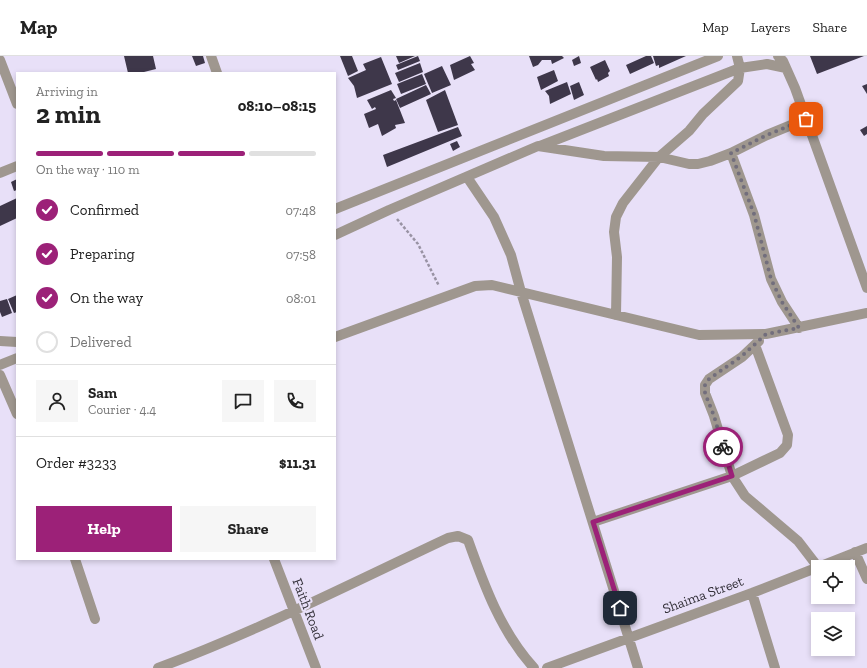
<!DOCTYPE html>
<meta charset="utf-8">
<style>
body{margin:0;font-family:"Zilla Slab",serif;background:#f6f6f6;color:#222;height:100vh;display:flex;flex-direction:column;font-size:15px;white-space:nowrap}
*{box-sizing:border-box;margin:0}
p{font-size:13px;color:#767676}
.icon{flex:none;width:22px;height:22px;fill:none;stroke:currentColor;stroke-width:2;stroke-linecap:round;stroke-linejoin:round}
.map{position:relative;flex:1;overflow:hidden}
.side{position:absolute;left:16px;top:16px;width:320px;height:488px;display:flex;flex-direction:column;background:#fff;border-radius:0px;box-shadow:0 2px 6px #0003}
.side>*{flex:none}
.fabs{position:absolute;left:811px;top:504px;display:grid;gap:8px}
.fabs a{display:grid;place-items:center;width:44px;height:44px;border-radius:0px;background:#fff;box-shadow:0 2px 6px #0003;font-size:20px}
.pin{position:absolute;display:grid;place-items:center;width:34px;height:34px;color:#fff;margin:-17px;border-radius:8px;box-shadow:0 2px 6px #0006}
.courier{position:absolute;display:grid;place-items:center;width:40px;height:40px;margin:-20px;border:3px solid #9c2178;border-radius:50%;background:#fff;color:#222;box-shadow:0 1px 5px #0007}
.overview em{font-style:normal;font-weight:800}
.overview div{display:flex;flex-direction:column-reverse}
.overview{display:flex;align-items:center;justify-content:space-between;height:68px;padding:0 20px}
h1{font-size:26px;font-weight:800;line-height:30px}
.bar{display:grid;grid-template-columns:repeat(4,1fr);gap:6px 4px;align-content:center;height:48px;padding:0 20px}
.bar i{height:5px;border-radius:3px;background:#e0e0e0}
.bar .selected{background:#9c2178}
.bar p{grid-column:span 4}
.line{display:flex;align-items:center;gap:10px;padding:0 20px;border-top:1px solid #e0e0e0}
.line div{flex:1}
.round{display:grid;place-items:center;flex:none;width:42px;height:42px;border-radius:0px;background:#f6f6f6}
ol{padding:0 20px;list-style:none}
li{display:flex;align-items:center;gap:12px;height:44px}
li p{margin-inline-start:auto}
li .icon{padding:4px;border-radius:50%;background:#9c2178;color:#fff;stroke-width:4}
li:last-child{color:#767676}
li i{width:22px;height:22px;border:2px solid #e0e0e0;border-radius:50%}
.cta{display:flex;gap:8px;margin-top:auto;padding:8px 20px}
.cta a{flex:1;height:46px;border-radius:0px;background:#9c2178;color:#fff;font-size:16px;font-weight:800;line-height:46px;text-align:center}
.cta a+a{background:#f6f6f6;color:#222}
header{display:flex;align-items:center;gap:24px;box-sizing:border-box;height:56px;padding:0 20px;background:#fff;border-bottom:1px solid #e0e0e0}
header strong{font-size:19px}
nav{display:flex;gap:22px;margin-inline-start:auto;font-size:14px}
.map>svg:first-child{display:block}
.building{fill:#3e374a}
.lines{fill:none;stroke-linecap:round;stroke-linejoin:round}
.path{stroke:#9993a4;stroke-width:2.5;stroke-dasharray:3 2;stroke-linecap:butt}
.minor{stroke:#9f978f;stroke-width:10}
.done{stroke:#726e7c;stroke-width:4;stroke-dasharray:0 7.2}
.route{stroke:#9c2178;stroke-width:5}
.labels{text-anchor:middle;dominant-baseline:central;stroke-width:4;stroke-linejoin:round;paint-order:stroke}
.street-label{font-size:14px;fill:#333039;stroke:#e8e0f8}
</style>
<header>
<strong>Map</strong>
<nav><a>Map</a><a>Layers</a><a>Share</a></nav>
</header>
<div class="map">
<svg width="867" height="612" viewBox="0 0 867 612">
<rect width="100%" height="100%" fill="#e8e0f8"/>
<path class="building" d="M124 0H153L156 13 140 17H128Z
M192 0H203L205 7 196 10Z
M340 0H352L358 15 348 20Z
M396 0H415L399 7Z
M418 0 420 5 398 14 396 9Z
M470 0 474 7 471 8 475 14 454 24 450 9Z
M529 0H562L564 2 552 8 551 4H542L538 9 533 11Z
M579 0 581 7 574 10 572 4Z
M646 0H651L654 7 630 18 626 9Z
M653 0H686L659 12V9L656 10Z
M810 0H864L817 18Z
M381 1 392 28 357 42 354 30 348 22 366 14 363 8Z
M605 4 610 15 608 17 609 20 598 26 597 23 596 24 590 11Z
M420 7 423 16 399 26 395 17Z
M442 10 451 29 432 37 424 18Z
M554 14 558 25 541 34 537 21Z
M422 18 426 28 401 38 397 28Z
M567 26 571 38 550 48 549 40 545 35Z
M579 26 584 39 574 44 570 30Z
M867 28V38L862 30Z
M426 29 431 38 400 52 396 43Z
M391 34 396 42 393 43 394 45 396 44 405 67 395 69 396 72 382 80 378 68 369 72 364 58 376 53 375 51 372 53 367 44Z
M445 34 458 69 438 76 426 44Z
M867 70V78L864 80 860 74Z
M458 71 462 80 387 111 383 99Z
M457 85 460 91 453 95 450 88Z
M17 123V134L14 135 11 126Z
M17 142V162L0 170V150Z
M17 239V256L14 257 8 243Z
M7 243 12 257 2 261 0 256V245Z"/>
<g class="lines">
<path class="path" d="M397 163 418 188 439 230"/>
<path class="minor" d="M211 0 217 17
M778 0 783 5 795 32 867 232
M0 4 17 48
M540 90 740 12 767 8 786 12
M731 97 754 159 771 223 782 246 799 272
M0 117 17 110
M467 121 494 161 511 199 521 236 638 612
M335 153 718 0
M335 179 389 154 538 90 604 100 659 101 689 108H698L710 105 731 97 767 79 806 63
M616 259 617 201 614 176 616 161 623 147 659 101 689 75 703 58 738 25 740 12 737 0
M335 281 475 230 492 229 699 279 766 278 867 257
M0 285 17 286
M759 285 742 301 709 323 705 329V337L714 360 732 420 745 440 798 485 818 511
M0 309 17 302
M0 319 17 358
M593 466 732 420 780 397 787 389 788 379 755 289
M855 496 867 523
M75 503 95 563
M274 503 316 612
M752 537 775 612
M158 612C258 575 352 527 448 482L458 480 468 484C484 529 501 576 534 612
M547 612 752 537 867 492"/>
</g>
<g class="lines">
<path class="done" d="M723 391 714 360 705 337V329L709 323 742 300 766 278 799 272 782 246 771 223 754 158 731 97 767 79 806 63"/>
<path class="route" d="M620 552 593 466 732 420 723 391"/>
</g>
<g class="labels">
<g class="street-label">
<text transform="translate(703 539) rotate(-20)">Shaima Street</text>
<text transform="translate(308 553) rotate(69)">Faith Road</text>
</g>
</g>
</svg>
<div class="fabs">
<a><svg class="icon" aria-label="locate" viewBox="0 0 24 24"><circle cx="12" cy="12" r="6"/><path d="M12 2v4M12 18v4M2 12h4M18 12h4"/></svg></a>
<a><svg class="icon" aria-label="layers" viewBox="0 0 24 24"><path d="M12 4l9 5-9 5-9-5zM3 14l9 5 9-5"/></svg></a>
</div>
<div class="pin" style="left:806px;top:63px;background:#ea580c"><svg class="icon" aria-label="bag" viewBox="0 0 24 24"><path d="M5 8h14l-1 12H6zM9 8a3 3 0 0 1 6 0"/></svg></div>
<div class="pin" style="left:620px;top:552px;background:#1f2937"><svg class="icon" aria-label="home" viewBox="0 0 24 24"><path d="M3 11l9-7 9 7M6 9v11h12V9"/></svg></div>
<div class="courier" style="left:723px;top:391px"><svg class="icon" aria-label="bike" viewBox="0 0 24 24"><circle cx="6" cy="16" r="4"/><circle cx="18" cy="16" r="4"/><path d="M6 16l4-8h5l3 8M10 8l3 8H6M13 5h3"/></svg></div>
<section class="side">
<div class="overview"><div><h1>2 min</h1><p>Arriving in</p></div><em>08:10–08:15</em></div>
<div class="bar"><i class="selected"></i><i class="selected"></i><i class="selected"></i><i></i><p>On the way · 110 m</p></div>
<ol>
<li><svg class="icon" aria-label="check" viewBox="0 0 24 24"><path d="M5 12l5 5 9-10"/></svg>Confirmed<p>07:48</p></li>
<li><svg class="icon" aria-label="check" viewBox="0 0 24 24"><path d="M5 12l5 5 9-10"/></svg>Preparing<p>07:58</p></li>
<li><svg class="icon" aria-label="check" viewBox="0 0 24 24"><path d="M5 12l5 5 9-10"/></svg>On the way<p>08:01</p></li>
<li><i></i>Delivered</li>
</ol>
<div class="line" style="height:72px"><a class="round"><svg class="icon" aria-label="person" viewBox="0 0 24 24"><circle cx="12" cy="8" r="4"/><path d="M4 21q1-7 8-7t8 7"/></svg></a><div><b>Sam</b><p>Courier · 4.4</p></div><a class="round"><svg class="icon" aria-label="chat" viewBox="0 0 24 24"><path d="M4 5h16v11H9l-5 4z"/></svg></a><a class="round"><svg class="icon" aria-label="phone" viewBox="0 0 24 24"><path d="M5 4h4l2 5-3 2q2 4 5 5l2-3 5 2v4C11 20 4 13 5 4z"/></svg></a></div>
<div class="line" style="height:52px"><div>Order #3233</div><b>$11.31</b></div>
<div class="cta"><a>Help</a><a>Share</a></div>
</section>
</div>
